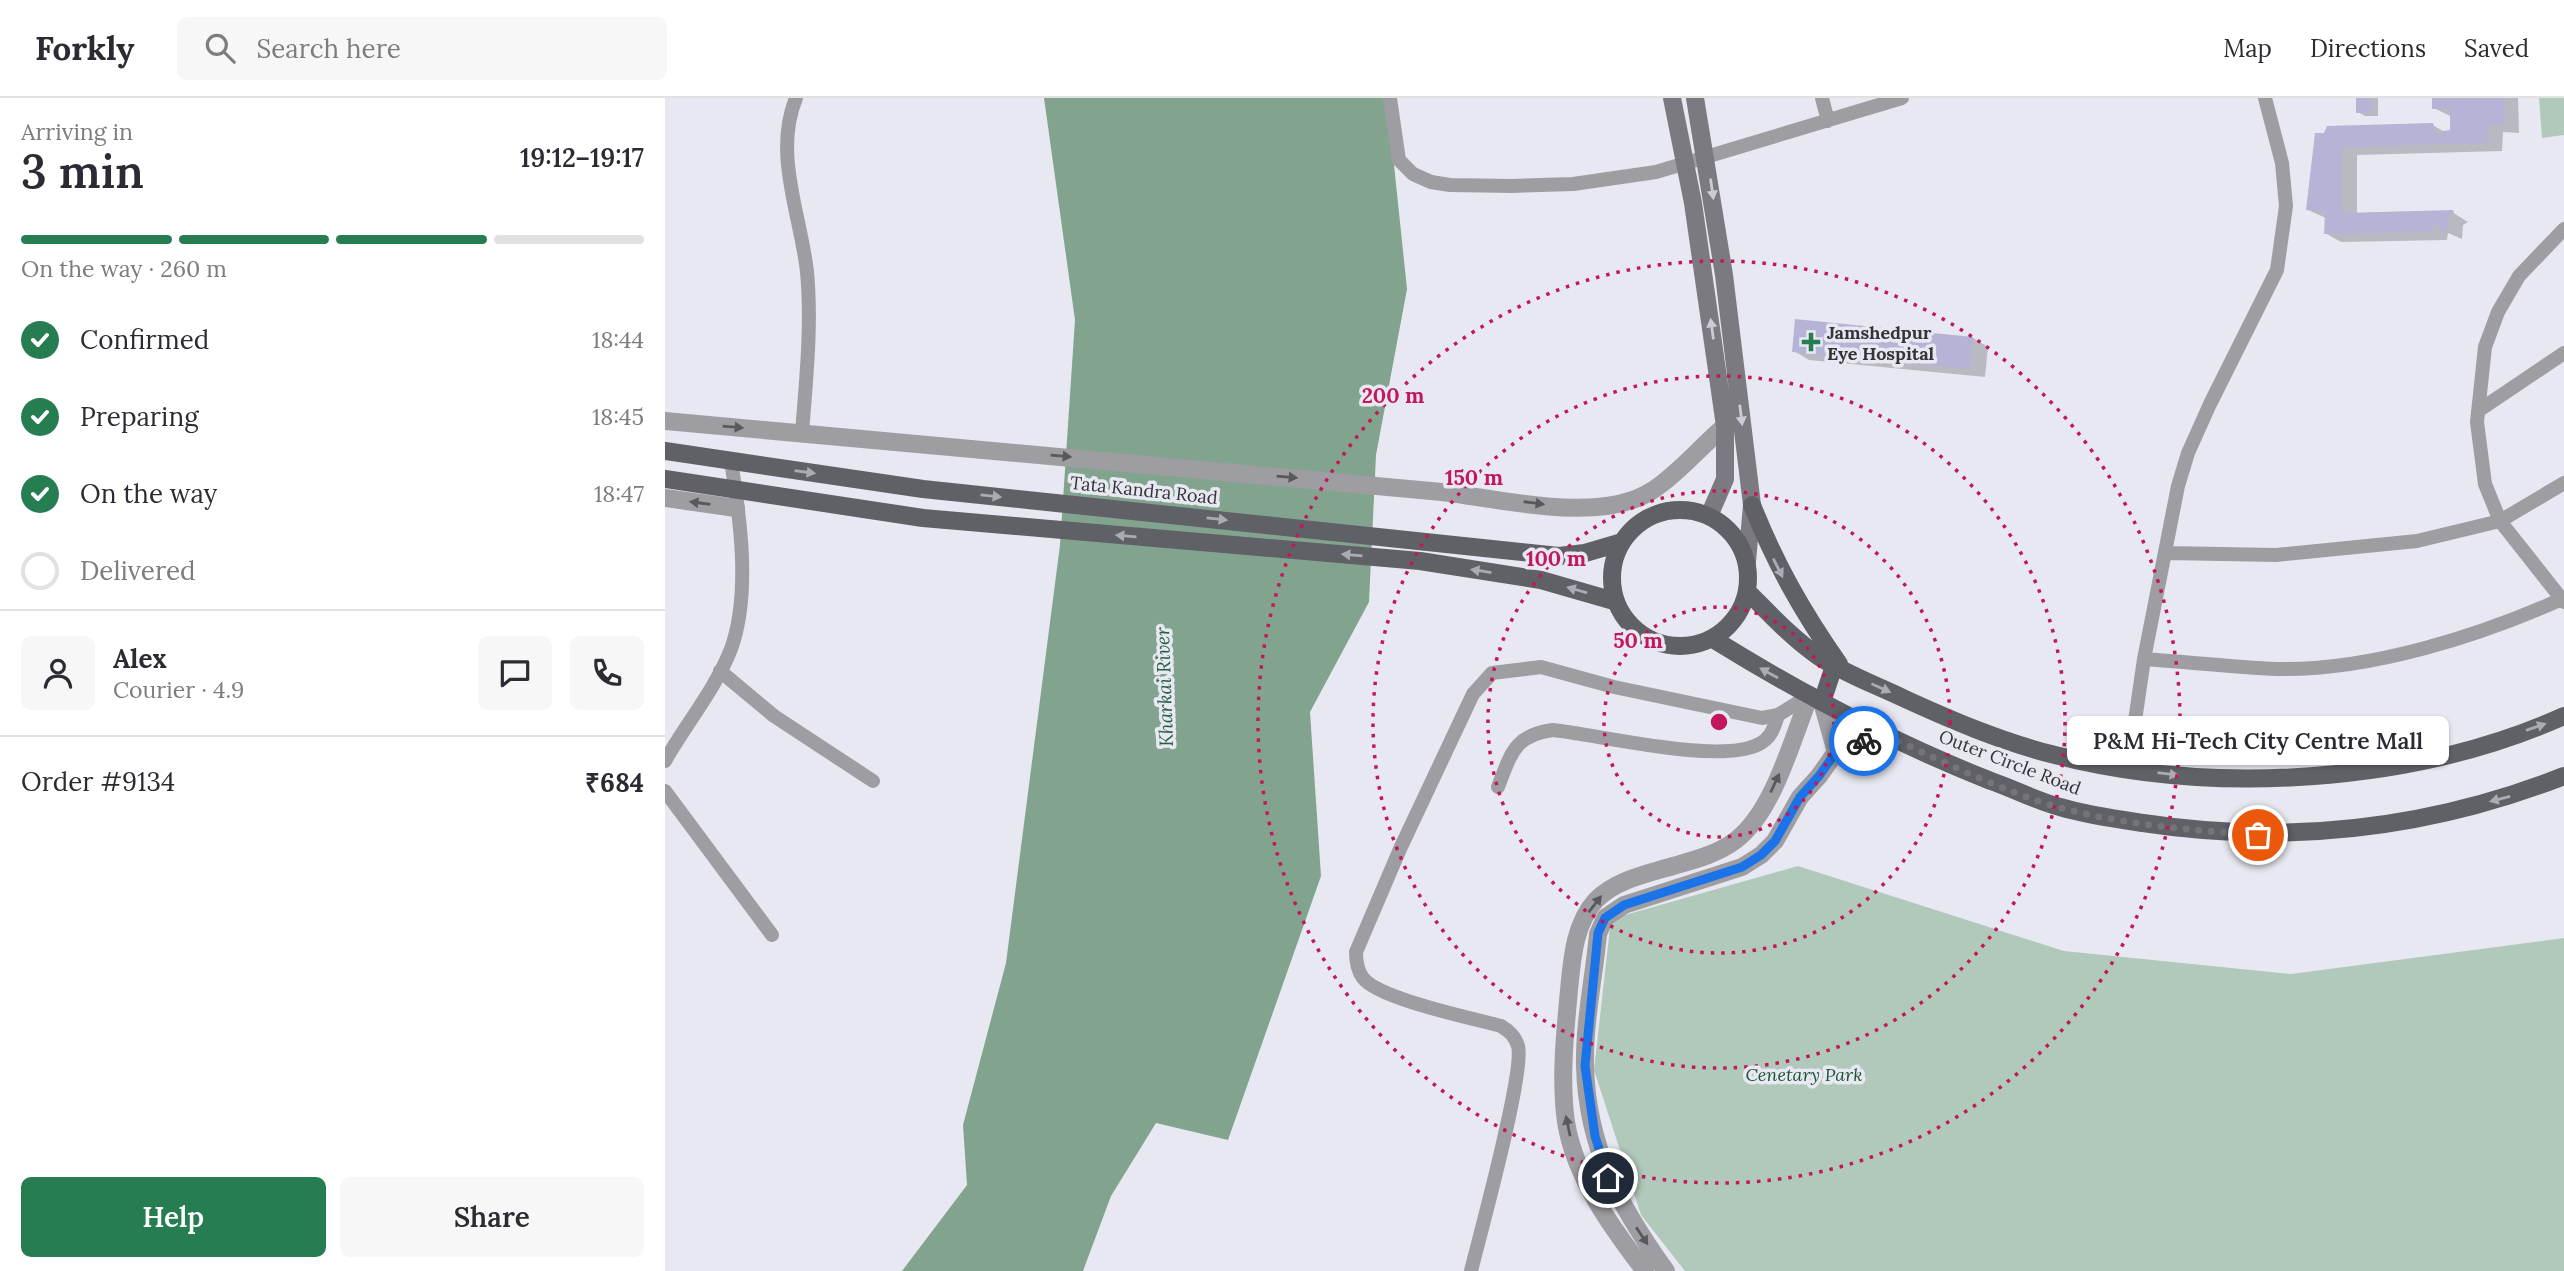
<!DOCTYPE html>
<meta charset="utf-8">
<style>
body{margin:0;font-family:Lora,serif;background:#f7f7f7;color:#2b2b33;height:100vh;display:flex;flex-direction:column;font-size:26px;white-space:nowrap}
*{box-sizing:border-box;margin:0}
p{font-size:23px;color:#7c7c81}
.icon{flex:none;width:38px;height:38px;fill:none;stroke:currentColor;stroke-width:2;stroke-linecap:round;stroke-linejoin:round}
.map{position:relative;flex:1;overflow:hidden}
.details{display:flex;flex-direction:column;background:#fff;width:665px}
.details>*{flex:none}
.pin{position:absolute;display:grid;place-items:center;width:60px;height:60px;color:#fff;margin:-30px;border:4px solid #fff;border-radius:50%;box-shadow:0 2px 7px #0007}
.courier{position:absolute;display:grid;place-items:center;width:70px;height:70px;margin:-35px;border:5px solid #1a73e8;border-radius:50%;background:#fff;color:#222;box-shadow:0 2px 9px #0007}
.bubble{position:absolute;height:49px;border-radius:10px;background:#fff;box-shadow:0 2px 5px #0004;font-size:23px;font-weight:600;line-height:49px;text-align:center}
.overview em{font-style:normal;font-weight:600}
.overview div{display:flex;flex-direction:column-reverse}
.overview{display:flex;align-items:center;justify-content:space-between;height:119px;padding:0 21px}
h1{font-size:46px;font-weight:600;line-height:52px}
.bar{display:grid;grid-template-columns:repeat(4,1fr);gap:10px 7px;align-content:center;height:84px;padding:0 21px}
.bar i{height:9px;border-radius:5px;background:#e1e1e2}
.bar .current{background:#267d51}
.bar p{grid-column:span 4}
.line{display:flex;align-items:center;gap:18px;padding:0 21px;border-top:2px solid #e1e1e2}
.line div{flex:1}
.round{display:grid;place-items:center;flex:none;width:74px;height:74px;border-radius:10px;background:#f7f7f7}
ol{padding:0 21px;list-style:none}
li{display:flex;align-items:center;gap:21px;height:77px}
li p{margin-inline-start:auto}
li .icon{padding:7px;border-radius:50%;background:#267d51;color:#fff;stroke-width:4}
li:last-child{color:#7c7c81}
li i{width:38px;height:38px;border:4px solid #e1e1e2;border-radius:50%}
.action{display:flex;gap:14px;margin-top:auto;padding:14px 21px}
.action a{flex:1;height:80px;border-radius:10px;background:#267d51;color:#fff;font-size:28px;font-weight:600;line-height:80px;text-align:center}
.action a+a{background:#f7f7f7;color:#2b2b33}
header{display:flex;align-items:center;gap:42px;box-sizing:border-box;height:98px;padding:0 35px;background:#fff;border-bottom:2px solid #e1e1e2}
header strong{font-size:33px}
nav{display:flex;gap:38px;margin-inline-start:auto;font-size:24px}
.search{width:490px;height:63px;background:#f7f7f7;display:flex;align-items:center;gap:18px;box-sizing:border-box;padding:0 24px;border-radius:10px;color:#7c7c81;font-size:26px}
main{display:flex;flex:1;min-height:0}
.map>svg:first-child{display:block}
.green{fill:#b1c9ba}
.water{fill:#82a48e}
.shadow{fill:#0003}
.building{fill:#b5b4d7}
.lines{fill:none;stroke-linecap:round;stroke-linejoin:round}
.minor{stroke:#9e9ea2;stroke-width:14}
.tertiary{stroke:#9e9ea2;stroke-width:18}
.secondary{stroke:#7a7a80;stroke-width:18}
.primary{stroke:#606067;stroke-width:18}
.oneway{fill:#ccccd6}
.oneway2{fill:#59595d}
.oneway3{fill:#ababb3}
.done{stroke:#737379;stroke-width:7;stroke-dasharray:0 12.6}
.route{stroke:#1a73e8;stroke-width:9}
.ring{fill:none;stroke:#c2185b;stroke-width:3.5;stroke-dasharray:3.5 7}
.poi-dot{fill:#267d51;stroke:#e8e8f2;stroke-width:2.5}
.labels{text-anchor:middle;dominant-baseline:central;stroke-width:7;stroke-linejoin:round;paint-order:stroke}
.poi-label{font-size:18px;font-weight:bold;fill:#343438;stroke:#e8e8f2;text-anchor:start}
.street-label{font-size:18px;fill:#343438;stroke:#e8e8f2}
.park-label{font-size:18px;font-style:italic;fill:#1b5537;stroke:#e8e8f2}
.water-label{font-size:19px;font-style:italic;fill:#286041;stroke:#e8e8f2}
.centre{fill:#c2185b;stroke:#e8e8f2;stroke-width:3.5}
.ring-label{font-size:21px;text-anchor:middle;font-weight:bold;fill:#c2185b;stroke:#e8e8f2;stroke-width:7;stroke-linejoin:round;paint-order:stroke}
</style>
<header>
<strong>Forkly</strong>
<div class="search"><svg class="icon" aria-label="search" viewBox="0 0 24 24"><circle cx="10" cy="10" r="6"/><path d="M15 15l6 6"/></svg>Search here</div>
<nav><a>Map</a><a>Directions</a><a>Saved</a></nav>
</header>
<main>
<section class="details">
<div class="overview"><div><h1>3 min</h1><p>Arriving in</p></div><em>19:12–19:17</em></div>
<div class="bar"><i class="current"></i><i class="current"></i><i class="current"></i><i></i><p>On the way · 260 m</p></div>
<ol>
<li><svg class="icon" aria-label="check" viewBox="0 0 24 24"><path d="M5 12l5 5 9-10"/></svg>Confirmed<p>18:44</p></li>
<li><svg class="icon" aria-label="check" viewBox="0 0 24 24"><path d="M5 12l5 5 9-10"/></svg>Preparing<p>18:45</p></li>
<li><svg class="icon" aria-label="check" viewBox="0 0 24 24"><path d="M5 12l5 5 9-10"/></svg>On the way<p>18:47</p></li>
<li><i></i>Delivered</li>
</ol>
<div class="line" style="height:126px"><a class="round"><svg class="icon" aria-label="person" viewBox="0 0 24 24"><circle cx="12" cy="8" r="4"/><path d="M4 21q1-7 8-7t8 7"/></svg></a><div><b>Alex</b><p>Courier · 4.9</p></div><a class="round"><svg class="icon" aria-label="chat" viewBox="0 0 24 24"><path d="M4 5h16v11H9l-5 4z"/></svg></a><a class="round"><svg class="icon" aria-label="phone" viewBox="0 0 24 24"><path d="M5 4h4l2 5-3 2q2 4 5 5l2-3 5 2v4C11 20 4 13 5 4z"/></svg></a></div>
<div class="line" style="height:91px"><div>Order #9134</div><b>₹684</b></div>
<div class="action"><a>Help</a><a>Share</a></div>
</section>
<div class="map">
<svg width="1899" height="1173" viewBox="0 0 1899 1173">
<rect width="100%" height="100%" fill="#e8e8f2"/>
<path class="green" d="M1874 0H1899V37L1877 40Z
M1133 768 1399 853 1626 876 1899 840V1173H1020L976 1117 929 972 946 821Z"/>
<path class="water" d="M379 0H722L742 191 711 357 704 504 645 614 656 778 563 1042 491 1025 446 1098 418 1173H237L302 1087 298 1027 341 865 395 447 410 222Z"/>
<path class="shadow" d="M1693 0H1713V18H1700L1693 14Z
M1769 0H1853L1854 35 1838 34 1837 53 1692 57V116L1787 114 1803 124 1798 127 1797 141 1783 135 1782 142 1676 144 1660 135 1661 120 1643 112 1652 37 1767 27 1780 34H1787V19L1769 10Z
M1308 240 1323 249 1320 279 1144 262 1129 253Z"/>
<path class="building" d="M1691 0H1706V15H1691Z
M1767 0H1839L1840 27H1823L1822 45 1677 49V115L1788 112 1789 115 1783 118 1782 134 1775 132V127H1768L1767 134 1659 136 1660 113 1641 112 1650 35H1659L1662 28 1768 25 1771 35 1777 38 1778 33 1785 32V11H1767Z
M1130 221 1308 239 1305 271 1127 254Z"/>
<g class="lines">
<path class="minor" d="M131 0C108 56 136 118 142 174 147 228 141 282 137 335
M725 0 734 62 748 76 766 84 785 87 847 88 908 86 991 74 1237 0
M1157 0 1163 23
M1899 131 1854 178 1833 214 1820 249 1812 324 1820 386 1835 423 1899 504
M1813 313 1899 255
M1501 455 1611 457 1752 443 1835 423 1899 385
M1479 561C1523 564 1568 569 1612 571 1704 573 1815 538 1899 500
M55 573 109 618 208 683
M0 663C21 626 51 590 66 551 86 496 75 419 66 363
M1463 671 1479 561 1513 388 1523 355 1545 306 1612 172 1621 108 1617 65 1600 0
M833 689C846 656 849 637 888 632 935 637 1052 666 1092 647 1106 641 1109 630 1113 617
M0 693 107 837
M806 1173C815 1136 860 974 853 948 850 938 844 933 836 928 807 920 714 901 698 880 692 872 691 863 691 854L735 751 808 596 827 575 876 569 949 589 1097 620 1113 617 1145 597"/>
<path class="tertiary" d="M0 323 777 394C837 401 936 427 988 392 1013 376 1037 347 1060 328
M0 400 71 410
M1157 604 1171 654
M980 1173C947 1130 910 1080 901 1024 895 981 900 936 904 892 907 862 909 826 931 802 951 782 981 776 1008 768 1029 762 1053 756 1071 742 1109 713 1127 641 1145 597
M1001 1173C955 1109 922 1050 920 968 919 925 929 879 933 836L940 820 959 807 1077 769 1096 757 1110 743 1135 699 1154 678 1171 654 1218 636"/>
<path class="secondary" d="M1007 0 1028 105 1060 328V381L1044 418
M1030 0 1059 177 1087 407 1082 464"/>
<path class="primary" d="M0 353 258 391 894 458 920 455 954 445
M0 381 258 420 755 463 876 482 949 503
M1087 407C1111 467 1137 513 1174 566
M947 480a68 68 0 1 1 136 0a68 68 0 1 1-136 0Z
M1083 494C1105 516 1127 540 1153 558 1180 576 1209 586 1238 600 1286 622 1335 643 1386 656 1546 698 1747 686 1899 618
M1048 541C1137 596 1229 645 1326 683 1349 691 1372 703 1395 709 1422 717 1451 721 1478 725 1622 747 1764 731 1899 678
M1157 604 1169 568"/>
</g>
<defs><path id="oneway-solid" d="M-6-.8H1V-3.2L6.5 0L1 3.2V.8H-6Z" transform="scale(1.75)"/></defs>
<g class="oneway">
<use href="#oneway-solid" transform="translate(1047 91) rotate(82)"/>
<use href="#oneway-solid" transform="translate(1047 231) rotate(-98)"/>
<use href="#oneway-solid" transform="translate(1076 317) rotate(83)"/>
</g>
<g class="oneway2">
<use href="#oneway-solid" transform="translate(68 329) rotate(5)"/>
<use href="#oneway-solid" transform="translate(396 358) rotate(5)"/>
<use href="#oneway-solid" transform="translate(622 379) rotate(5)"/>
<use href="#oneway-solid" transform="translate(35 405) rotate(-172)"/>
<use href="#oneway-solid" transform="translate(869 405) rotate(7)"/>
<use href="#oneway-solid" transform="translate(1110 685) rotate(-65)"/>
<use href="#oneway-solid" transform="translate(930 806) rotate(-52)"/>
<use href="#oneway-solid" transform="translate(903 1028) rotate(-102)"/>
<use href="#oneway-solid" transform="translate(977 1138) rotate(56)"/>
</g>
<g class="oneway3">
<use href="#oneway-solid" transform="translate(140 374) rotate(8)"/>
<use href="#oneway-solid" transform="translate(326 398) rotate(6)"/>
<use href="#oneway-solid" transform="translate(552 421) rotate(6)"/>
<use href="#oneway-solid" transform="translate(461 438) rotate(-175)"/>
<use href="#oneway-solid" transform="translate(687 457) rotate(-175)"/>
<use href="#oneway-solid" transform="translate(1113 470) rotate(63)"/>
<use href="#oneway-solid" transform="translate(816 473) rotate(-171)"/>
<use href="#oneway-solid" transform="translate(912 492) rotate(-164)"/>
<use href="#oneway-solid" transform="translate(1104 575) rotate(-151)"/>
<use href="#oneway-solid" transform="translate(1216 590) rotate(24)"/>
<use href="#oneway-solid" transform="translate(1871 629) rotate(-19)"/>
<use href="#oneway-solid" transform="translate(1503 676) rotate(7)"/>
<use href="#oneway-solid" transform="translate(1835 701) rotate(166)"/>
</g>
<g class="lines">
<path class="done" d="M1199 643 1218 636C1273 661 1338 694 1396 710 1460 727 1527 732 1593 737"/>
<path class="route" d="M943 1080 930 1038 920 968 933 835 940 820 959 807 1077 769 1096 757 1110 743 1135 699 1154 678 1171 654 1199 643"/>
</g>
<g class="ring">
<circle cx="1054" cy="624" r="115"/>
<circle cx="1054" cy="624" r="231"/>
<circle cx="1054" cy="624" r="346"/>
<circle cx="1054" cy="624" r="461"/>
</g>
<path class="poi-dot" d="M1142.5 233.5h7v7h7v7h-7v7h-7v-7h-7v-7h7z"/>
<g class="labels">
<g class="poi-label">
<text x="1162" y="234">Jamshedpur<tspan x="1162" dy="21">Eye Hospital</tspan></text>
</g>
<g class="street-label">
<text transform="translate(479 392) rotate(6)">Tata Kandra Road</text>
<text transform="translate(1345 664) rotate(21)">Outer Circle Road</text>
</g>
<g class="park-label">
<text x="1139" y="976">Cenetary Park</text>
</g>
<g class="water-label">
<text transform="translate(499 589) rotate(-92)">Kharkai River</text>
</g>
</g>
<circle cx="1054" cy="624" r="10" class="centre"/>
<g class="ring-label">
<text x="728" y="305">200 m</text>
<text x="809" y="387">150 m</text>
<text x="891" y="468">100 m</text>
<text x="973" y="550">50 m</text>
</g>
</svg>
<div class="pin" style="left:1593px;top:737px;background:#ea580c"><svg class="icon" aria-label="bag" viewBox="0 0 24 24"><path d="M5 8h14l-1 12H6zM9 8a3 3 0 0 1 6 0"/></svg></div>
<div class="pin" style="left:943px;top:1080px;background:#1f2937"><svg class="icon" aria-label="home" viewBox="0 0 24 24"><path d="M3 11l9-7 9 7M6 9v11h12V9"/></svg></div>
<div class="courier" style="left:1199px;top:643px"><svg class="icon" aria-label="bike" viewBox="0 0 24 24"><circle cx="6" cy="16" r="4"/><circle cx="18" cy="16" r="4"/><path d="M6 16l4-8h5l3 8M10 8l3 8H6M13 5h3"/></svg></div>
<div class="bubble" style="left:1402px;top:618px;width:382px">P&amp;M Hi-Tech City Centre Mall</div>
</div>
</main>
